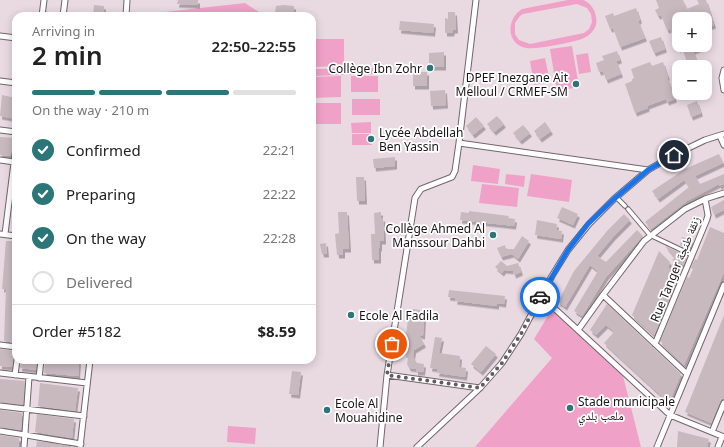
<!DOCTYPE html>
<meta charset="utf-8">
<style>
body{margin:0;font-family:"Noto Sans","Noto Naskh Arabic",sans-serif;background:#f2f2f2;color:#222;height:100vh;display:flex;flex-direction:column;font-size:15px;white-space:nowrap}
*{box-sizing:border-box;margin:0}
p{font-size:13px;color:#767676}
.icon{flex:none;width:22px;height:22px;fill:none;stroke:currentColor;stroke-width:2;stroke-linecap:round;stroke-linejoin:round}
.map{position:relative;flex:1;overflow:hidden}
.sheet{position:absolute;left:12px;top:12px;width:304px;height:352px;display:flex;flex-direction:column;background:#fff;border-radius:12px;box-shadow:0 2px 10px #0003}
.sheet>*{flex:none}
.fabs{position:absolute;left:672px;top:12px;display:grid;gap:8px}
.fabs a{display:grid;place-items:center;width:40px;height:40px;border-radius:8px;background:#fff;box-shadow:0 2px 10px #0003;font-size:20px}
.pin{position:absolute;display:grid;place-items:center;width:34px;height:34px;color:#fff;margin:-17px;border:2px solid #fff;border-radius:50%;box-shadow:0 1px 4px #0007}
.courier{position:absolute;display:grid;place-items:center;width:40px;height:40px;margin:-20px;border:3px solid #1a73e8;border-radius:50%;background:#fff;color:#222;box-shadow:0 1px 5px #0007}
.head em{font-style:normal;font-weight:600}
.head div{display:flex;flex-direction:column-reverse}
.head{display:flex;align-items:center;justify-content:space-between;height:68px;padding:0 20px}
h1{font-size:26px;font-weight:600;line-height:30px}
.bar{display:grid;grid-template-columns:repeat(4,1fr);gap:6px 4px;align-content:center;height:48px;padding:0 20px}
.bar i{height:5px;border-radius:3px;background:#e0e0e0}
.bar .active{background:#2c7679}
.bar p{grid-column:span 4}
.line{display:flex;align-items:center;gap:10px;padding:0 20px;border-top:1px solid #e0e0e0}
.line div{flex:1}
ol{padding:0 20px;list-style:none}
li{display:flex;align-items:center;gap:12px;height:44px}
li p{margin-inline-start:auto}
li .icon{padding:4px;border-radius:50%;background:#2c7679;color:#fff;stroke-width:4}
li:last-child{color:#767676}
li i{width:22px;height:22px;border:2px solid #e0e0e0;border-radius:50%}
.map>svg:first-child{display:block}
.green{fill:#f0a1c7;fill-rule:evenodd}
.building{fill:#c8b9bf;filter:url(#shadow)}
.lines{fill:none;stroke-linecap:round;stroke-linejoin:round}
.pedestrian-casing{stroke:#72656b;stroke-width:5.5}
.minor-casing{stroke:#72656b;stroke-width:7}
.pedestrian{stroke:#fff;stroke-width:3.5}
.minor{stroke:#fff;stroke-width:5}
.done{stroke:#635b5e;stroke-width:4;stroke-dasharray:0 7.2}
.route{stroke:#1a73e8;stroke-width:5}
.poi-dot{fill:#2c7679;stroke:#fff;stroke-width:1.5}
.labels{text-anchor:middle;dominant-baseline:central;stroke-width:3.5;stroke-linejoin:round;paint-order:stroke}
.poi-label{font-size:12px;fill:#1b1618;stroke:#fff;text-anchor:start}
.street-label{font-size:12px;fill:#1b1618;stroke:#fff}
</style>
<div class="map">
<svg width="724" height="447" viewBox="0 0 724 447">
<defs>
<filter id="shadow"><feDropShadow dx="2" dy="3.5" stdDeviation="0" flood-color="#0004"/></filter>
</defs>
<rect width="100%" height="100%" fill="#e9dae1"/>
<path class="green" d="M568 0C572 0 578 0 583 0 593 3 598 16 596 25 594 31 589 36 584 38 577 42 533 50 526 48 506 44 506 19 522 9ZM577 4 587 8 591 14 592 22 589 29 584 33 530 44 519 40 515 34V23L520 16 523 14Z
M245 3 265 16H147V14Z
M312 39H344V66L312 67Z
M572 46 579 87 557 91 550 49Z
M588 53 591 72 579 74 576 55Z
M545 58 550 82 534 85 530 61Z
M380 68V74L312 76V69Z
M341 76V97L312 98V77Z
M351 76H378V92H351Z
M352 99H380V115H352Z
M312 103H341V124H312Z
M371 122V133H352L351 123Z
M371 134 372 145H352V134Z
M473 165 500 169 498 184 471 181Z
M506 174 525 176 524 187 505 184Z
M531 174 572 180 569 202 527 196Z
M482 184 519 188 517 207 479 203Z
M554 306 621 368 641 447H475L552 358 534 339Z
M228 426 256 428 255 444 227 442Z"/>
<path class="building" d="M178 0H198V5L177 4Z
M656 0H683L687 9 699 4 697 0H706L714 25 705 28V19H673L679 34V50L670 29 667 30 661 15 658 16 655 10 659 8Z
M94 5 104 6 103 16H93Z
M284 5 294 6V15L275 14 276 6Z
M636 8 640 20 638 21 645 38 620 47 613 28 610 29 605 16 613 13 614 16Z
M448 12H455L456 30H453L452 33H445V18L448 19Z
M400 21 434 24 433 33 399 30Z
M661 37 665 49 654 53 649 41Z
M681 45H708L693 51 697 61 688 65Z
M617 51 620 60 616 61 621 74 606 80 603 71 599 72 596 63 604 60 602 56Z
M444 52V67H429V53Z
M650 62 652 66 663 62 668 77H667L675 99 667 102 666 99 647 106 648 108 635 113 625 84 632 81V79L634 78 631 69Z
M413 72H427V86H413Z
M445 90 446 105 431 106 430 91Z
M2 95 16 98V119L0 116Z
M697 101 701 113 691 117 687 105Z
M497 116 504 124 494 132 487 124Z
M476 117 484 126 473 135 466 126Z
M545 122 551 131 540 139 534 131Z
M523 125 530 133 520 141 513 133Z
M0 137 15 138V143L12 146 11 156 0 155Z
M719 154 723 163 695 176 700 184 724 174V184L719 186V184L687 201 651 229 645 222 689 187 684 180 658 199 652 191 685 169Z
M395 157V166L374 168 373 159Z
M356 177H364L365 201H357Z
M724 200V210L714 215 711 207Z
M562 207 578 214 573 225 557 218Z
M469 211 509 216 508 218 515 219 514 226 460 220 461 212 469 213Z
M338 212H347L349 249H343V255H337L335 234 339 233Z
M381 212V218H383L384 241H380V248H379V260H372L371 234H375L374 213Z
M624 214 630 220 613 237 597 256 606 262 637 230 643 236 606 277 582 316 574 311 598 271 590 265 565 307 558 302 574 271 607 231Z
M537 220 557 224 556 230 562 231 561 239 535 235Z
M710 227 724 233V272L684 365 660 341 687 277 689 278 693 269 691 268 695 259 697 260Z
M522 236 529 241 518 259 512 254 501 257 497 248 505 245 506 249H514Z
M682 237 692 240 689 250 680 245Z
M6 241H16L15 343 4 341 6 289H2Z
M326 243 327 254H322L320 244Z
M665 246 687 256 684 265 672 260 675 258Z
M659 251 670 262 668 268 680 274 654 335 632 315Z
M501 261 507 266 518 263 521 272 514 275 513 271 504 270 502 273 495 267Z
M449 290 505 296 504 304 497 303V306L455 301 456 298 448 297Z
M607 304 681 374 669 403 604 343 614 332 610 328 606 325 596 335 590 330Z
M413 309 420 310V315L424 316 423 336 419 335 424 344 414 350 413 357 417 363 424 364 423 372H416V369L409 368 407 364 408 358H406L407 341H405L407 327 409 310 412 311Z
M724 315V399L720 401 711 423 685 412Z
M435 337 442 338 439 353 460 356 459 367 466 368 465 377 437 373 438 369 430 368Z
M486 346 496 354 481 372 471 364Z
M0 349 15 351 12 367 0 366Z
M21 360H37L36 370 20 368Z
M57 360H79L78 376 44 373 45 362 56 364Z
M292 371 301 372 298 395 289 394Z
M0 379 25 381 23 405 0 402Z
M40 383 78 388 75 411 38 406Z
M0 410 22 413 21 430 0 427Z
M37 414 74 419 72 438 35 432Z
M678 431 709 439 707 447H677Z
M0 435 19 438V447H0Z
M37 441 71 446V447H36Z"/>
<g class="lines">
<g class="pedestrian-casing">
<path id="pedestrian" d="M616 197 625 206
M628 209 650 235 692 255"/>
</g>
<g class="minor-casing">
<path id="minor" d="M476 0 459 143 648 170
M42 16 44 0
M63 16 65 0
M126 16 127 0
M0 36 16 38
M724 70 722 78 724 90
M0 81 16 83
M0 130 16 132
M720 136 724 145
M0 160 14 162
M0 234 16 236
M5 234 16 147
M603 295 687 374
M541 296 670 415 724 437
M578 330 603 295 644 241 685 209 705 199 724 193
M655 344 707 219 708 215 705 199
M0 345 16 347
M0 373 87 383
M15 375 17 360
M387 375 480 388
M39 378 41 360
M0 406 84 416
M0 431C27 435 54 440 81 444
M712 432 724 403
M24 447 29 377
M80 447 90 360
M380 447 387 375 415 198 421 189 452 177 455 171 459 143
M417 447 480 388 502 363 521 334 552 276 568 250 589 224 614 199 648 170 674 155 705 140 724 134
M657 447 724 285
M718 447 722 437"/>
</g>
<use href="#pedestrian" class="pedestrian"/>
<use href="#minor" class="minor"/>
</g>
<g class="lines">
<path class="done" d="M392 344 387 375 480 388 502 363 521 334 540 297"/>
<path class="route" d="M540 297 568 250 588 224 614 199 648 170 674 155"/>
</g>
<g class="poi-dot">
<circle cx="430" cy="68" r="4"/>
<circle cx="576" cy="84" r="4"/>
<circle cx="371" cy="139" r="4"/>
<circle cx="493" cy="235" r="4"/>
<circle cx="351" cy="315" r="4"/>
<circle cx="570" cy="408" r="4"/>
<circle cx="327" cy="410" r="4"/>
</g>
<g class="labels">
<g class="poi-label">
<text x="422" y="68" text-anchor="end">Collège Ibn Zohr</text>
<text x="568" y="77" text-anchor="end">DPEF Inezgane Ait<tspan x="568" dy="14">Melloul / CRMEF-SM</tspan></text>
<text x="379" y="132">Lycée Abdellah<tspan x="379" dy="14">Ben Yassin</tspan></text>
<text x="485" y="228" text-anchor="end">Collège Ahmed Al<tspan x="485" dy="14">Manssour Dahbi</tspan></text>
<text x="359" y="315">Ecole Al Fadila</text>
<text x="578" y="401">Stade municipale<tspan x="578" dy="14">ملعب بلدي</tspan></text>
<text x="335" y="403">Ecole Al<tspan x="335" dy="14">Mouahidine</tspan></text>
</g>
<g class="street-label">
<text transform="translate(675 269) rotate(-68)">Rue Tanger زنقة طنجة</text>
</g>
</g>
</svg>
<div class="fabs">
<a>+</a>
<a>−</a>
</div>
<div class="pin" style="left:392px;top:344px;background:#ea580c"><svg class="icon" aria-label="bag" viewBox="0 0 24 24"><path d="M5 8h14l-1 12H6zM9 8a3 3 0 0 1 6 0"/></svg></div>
<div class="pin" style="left:674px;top:155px;background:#1f2937"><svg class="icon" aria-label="home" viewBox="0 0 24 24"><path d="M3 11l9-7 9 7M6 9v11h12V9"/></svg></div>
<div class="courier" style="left:540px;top:297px"><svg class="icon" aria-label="car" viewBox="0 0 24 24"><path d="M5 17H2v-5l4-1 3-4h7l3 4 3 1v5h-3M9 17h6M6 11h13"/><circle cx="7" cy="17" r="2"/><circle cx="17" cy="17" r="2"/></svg></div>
<section class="sheet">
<div class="head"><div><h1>2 min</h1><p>Arriving in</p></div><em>22:50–22:55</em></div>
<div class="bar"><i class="active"></i><i class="active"></i><i class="active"></i><i></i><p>On the way · 210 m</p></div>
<ol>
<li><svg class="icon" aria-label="check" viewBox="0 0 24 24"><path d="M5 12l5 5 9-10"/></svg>Confirmed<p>22:21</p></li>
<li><svg class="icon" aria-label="check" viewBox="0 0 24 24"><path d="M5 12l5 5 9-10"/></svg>Preparing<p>22:22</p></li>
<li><svg class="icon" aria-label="check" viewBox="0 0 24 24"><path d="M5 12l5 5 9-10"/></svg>On the way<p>22:28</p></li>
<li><i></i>Delivered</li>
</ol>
<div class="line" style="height:52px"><div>Order #5182</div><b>$8.59</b></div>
</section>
</div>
